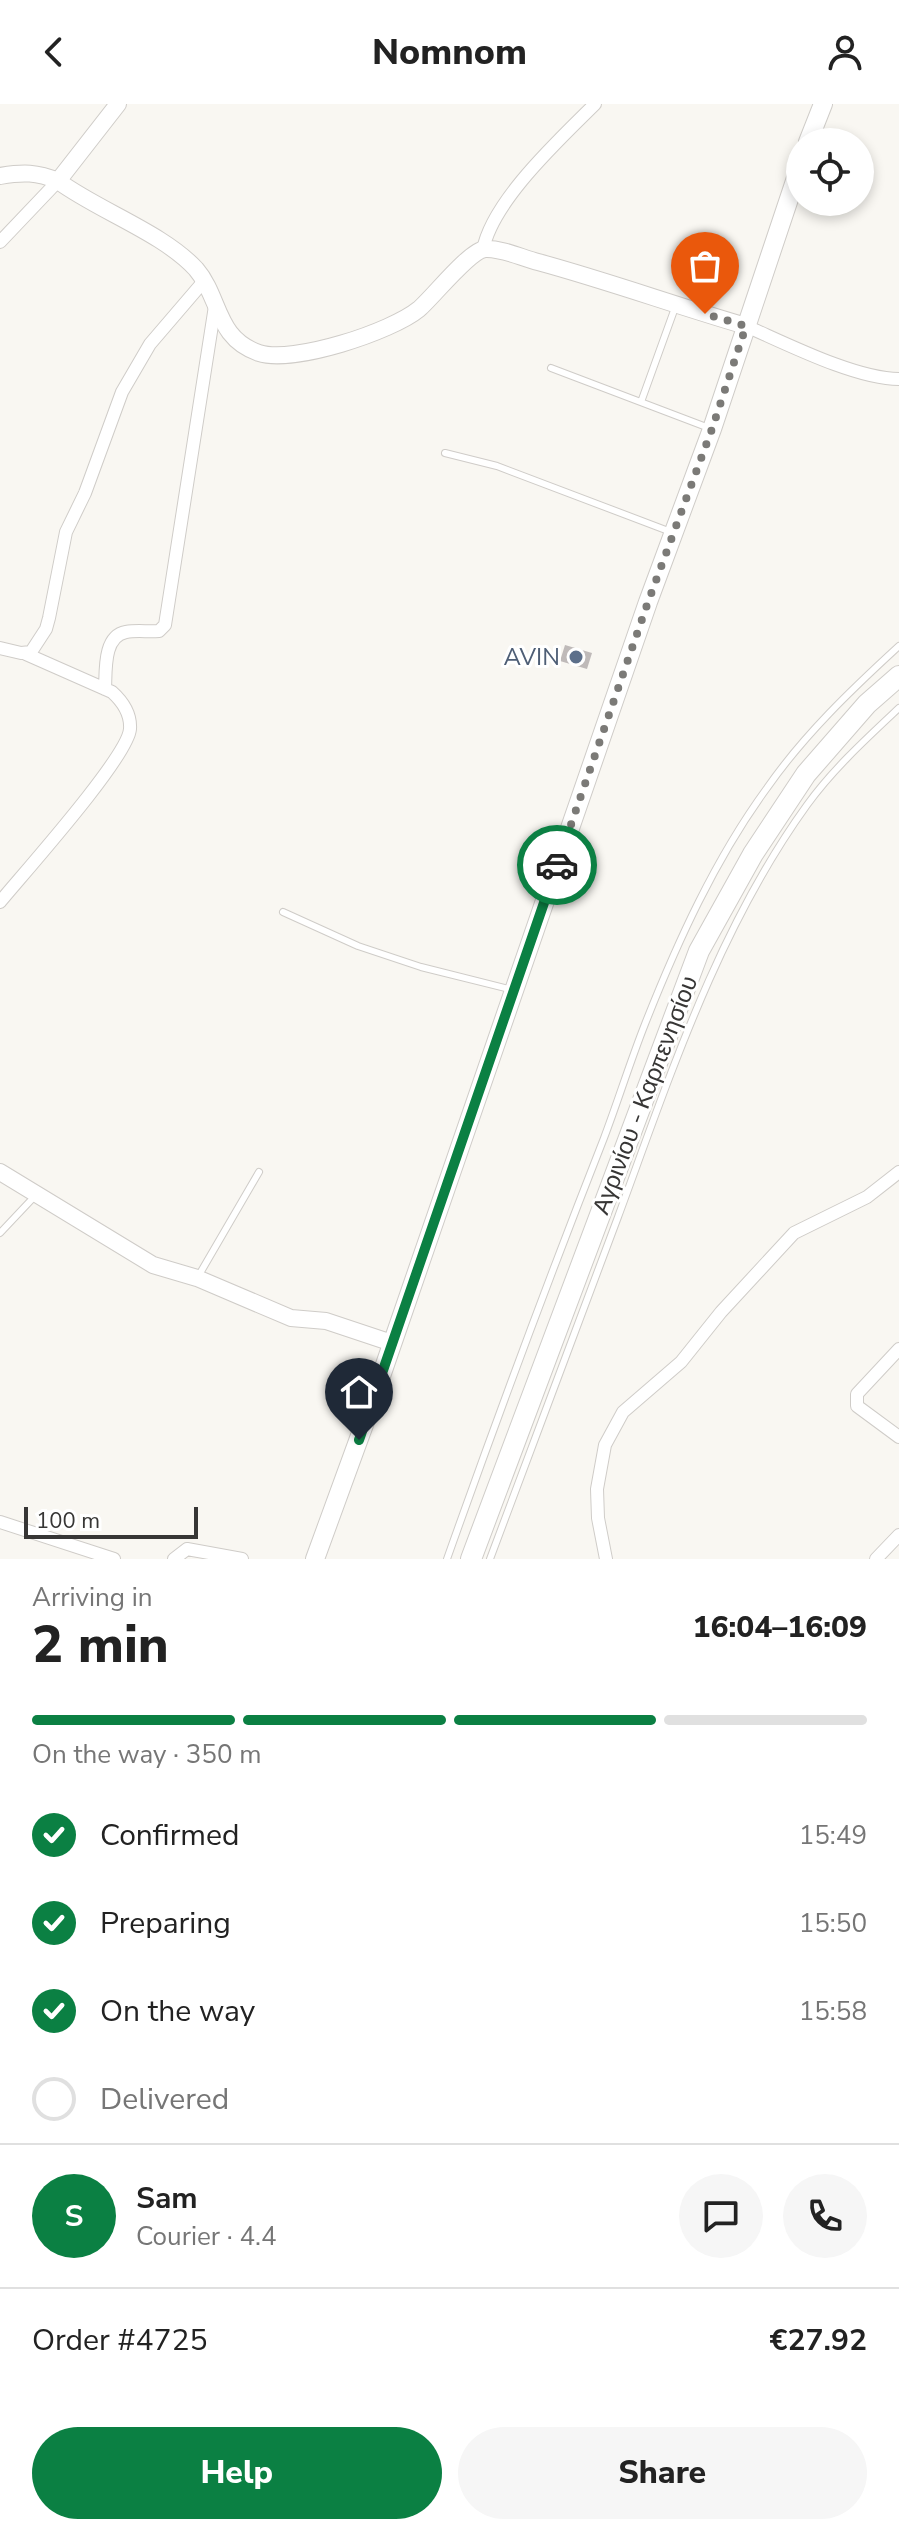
<!DOCTYPE html>
<meta charset="utf-8">
<style>
body{margin:0;font-family:"Nunito Sans",sans-serif;background:#f6f6f6;color:#222;height:100vh;display:flex;flex-direction:column;font-size:30px;white-space:nowrap}
*{box-sizing:border-box;margin:0}
p{font-size:26px;color:#767676}
.icon{flex:none;width:44px;height:44px;fill:none;stroke:currentColor;stroke-width:2;stroke-linecap:round;stroke-linejoin:round}
.map{position:relative;height:1455px;overflow:hidden}
.panel{display:flex;flex-direction:column;background:#fff;flex:1}
.panel>*{flex:none}
.tools{position:absolute;left:786px;top:24px;display:grid;gap:16px}
.tools a{display:grid;place-items:center;width:88px;height:88px;border-radius:50%;background:#fff;box-shadow:0 4px 12px #0003;font-size:40px}
.scale{position:absolute;left:24px;bottom:20px;width:174px;box-sizing:border-box;padding-left:8px;border:4px solid #373635;border-top:0;font-size:22px;line-height:28px;white-space:nowrap;color:#373635;-webkit-text-stroke:6px #fff;paint-order:stroke}
.pin{position:absolute;display:grid;place-items:center;width:68px;height:68px;color:#fff;margin:-82px -34px;border-radius:50% 50% 50% 0;rotate:-45deg;box-shadow:0 0 8px #0007}
.pin .icon{rotate:45deg}
.courier{position:absolute;display:grid;place-items:center;width:80px;height:80px;margin:-40px;border:6px solid #0b8043;border-radius:50%;background:#fff;color:#222;box-shadow:0 2px 10px #0007}
.overview em{font-style:normal;font-weight:800}
.overview div{display:flex;flex-direction:column-reverse}
.overview{display:flex;align-items:center;justify-content:space-between;height:136px;padding:0 32px}
h1{font-size:52px;font-weight:800;line-height:60px}
.bar{display:grid;grid-template-columns:repeat(4,1fr);gap:12px 8px;align-content:center;height:96px;padding:0 32px}
.bar i{height:10px;border-radius:6px;background:#e0e0e0}
.bar .selected{background:#0b8043}
.bar p{grid-column:span 4}
.line{display:flex;align-items:center;gap:20px;padding:0 32px;border-top:2px solid #e0e0e0}
.line div{flex:1}
.round{display:grid;place-items:center;flex:none;width:84px;height:84px;border-radius:42px;background:#f6f6f6}
ol{padding:0 32px;list-style:none}
li{display:flex;align-items:center;gap:24px;height:88px}
li p{margin-inline-start:auto}
li .icon{padding:8px;border-radius:50%;background:#0b8043;color:#fff;stroke-width:4}
li:last-child{color:#767676}
li i{width:44px;height:44px;border:4px solid #e0e0e0;border-radius:50%}
.button{display:flex;gap:16px;margin-top:auto;padding:16px 32px}
.button a{flex:1;height:92px;border-radius:48px;background:#0b8043;color:#fff;font-size:32px;font-weight:800;line-height:92px;text-align:center}
.button a+a{background:#f6f6f6;color:#222}
header{display:flex;justify-content:space-between;align-items:center;height:104px;padding:0 32px;background:#fff;font-size:36px;font-weight:800}
.map>svg:first-child{display:block}
.building{fill:#bfbab9}
.lines{fill:none;stroke-linecap:round;stroke-linejoin:round}
.service-casing{stroke:#cfccc8;stroke-width:8}
.minor-casing{stroke:#cfccc8;stroke-width:14}
.tertiary-casing{stroke:#cfccc8;stroke-width:18}
.secondary-casing{stroke:#cfccc8;stroke-width:20}
.primary-casing{stroke:#cfccc8;stroke-width:22}
.service{stroke:#fff;stroke-width:6}
.minor{stroke:#fff;stroke-width:12}
.tertiary{stroke:#fff;stroke-width:16}
.secondary{stroke:#fff;stroke-width:18}
.primary{stroke:#fff;stroke-width:20}
.done{stroke:#7b7a77;stroke-width:8;stroke-dasharray:0 14.4}
.route{stroke:#0b8043;stroke-width:10}
.service-dot{fill:#5c6f8a;stroke:#fff;stroke-width:3}
.labels{text-anchor:middle;dominant-baseline:central;stroke-width:6;stroke-linejoin:round;paint-order:stroke}
.service-label{font-size:24px;fill:#4e5e75;stroke:#fff;text-anchor:end}
.street-label{font-size:24px;fill:#373635;stroke:#fff}
</style>
<header><svg class="icon" aria-label="back" viewBox="0 0 24 24"><path d="M15 5l-7 7 7 7"/></svg>Nomnom<svg class="icon" aria-label="person" viewBox="0 0 24 24"><circle cx="12" cy="8" r="4"/><path d="M4 21q1-7 8-7t8 7"/></svg></header>
<div class="map">
<svg width="899" height="1455" viewBox="0 0 899 1455">
<rect width="100%" height="100%" fill="#f9f7f2"/>
<path class="building" d="M565 541 592 549 587 565 560 557Z"/>
<g class="lines">
<g class="service-casing">
<path id="service" d="M551 264 709 324
M641 298 676 201
M445 349 497 362 671 428
M283 808 358 842 421 863 513 886
M0 1129 34 1093
M199 1171 259 1068
M447 1455C497 1314 549 1174 604 1034 618 997 630 958 645 920 677 839 715 755 767 684 804 631 851 586 899 542
M490 1455C532 1341 576 1227 618 1113 670 972 718 824 807 701 833 665 867 634 899 604"/>
</g>
<g class="minor-casing">
<path id="minor" d="M0 138 58 77
M483 146C492 97 560 35 595 0
M746 222C787 240 856 275 899 275
M0 544 21 549 31 548 46 525 49 514 66 428 85 389 122 288 150 240 204 177
M105 585C106 567 103 532 126 528 137 526 148 528 159 527L165 521 215 202
M0 798C23 770 128 653 130 625 131 610 122 597 112 588L26 550
M899 1245 857 1290V1302L899 1333
M0 1418 114 1455
M174 1455 187 1445 242 1455
M606 1455 598 1414 597 1385 605 1341 623 1308 681 1258 721 1208 794 1129 867 1093 899 1068
M876 1455 899 1431"/>
</g>
<g class="tertiary-casing">
<path id="tertiary" d="M0 72C23 68 37 68 58 77 99 107 163 129 196 165 221 194 215 234 259 249 293 260 391 228 419 205 434 192 469 147 485 145 502 144 522 154 538 158 608 177 677 202 746 222
M58 77 118 0
M0 1068 153 1161 197 1174 291 1214 326 1217 392 1239"/>
</g>
<g class="secondary-casing">
<path id="secondary" d="M808 38 823 0
M315 1455 369 1307 648 498 712 325 800 62"/>
</g>
<g class="primary-casing">
<path id="primary" d="M471 1455 699 847 753 750 806 670 867 600 899 572"/>
</g>
<use href="#service" class="service"/>
<use href="#minor" class="minor"/>
<use href="#tertiary" class="tertiary"/>
<use href="#secondary" class="secondary"/>
<use href="#primary" class="primary"/>
</g>
<g class="lines">
<path class="done" d="M557 761 648 498 712 325 746 222 705 210"/>
<path class="route" d="M359 1336 557 761"/>
</g>
<circle class="service-dot" cx="576" cy="553" r="8"/>
<g class="labels">
<g class="service-label">
<text x="560" y="553">AVIN</text>
</g>
<g class="street-label">
<text transform="translate(645 991) rotate(-69)">Αγρινίου - Καρπενησίου</text>
</g>
</g>
</svg>
<div class="tools">
<a><svg class="icon" aria-label="locate" viewBox="0 0 24 24"><circle cx="12" cy="12" r="6"/><path d="M12 2v4M12 18v4M2 12h4M18 12h4"/></svg></a>
</div>
<div class="scale">100 m</div>
<div class="pin" style="left:705px;top:210px;background:#ea580c"><svg class="icon" aria-label="bag" viewBox="0 0 24 24"><path d="M5 8h14l-1 12H6zM9 8a3 3 0 0 1 6 0"/></svg></div>
<div class="pin" style="left:359px;top:1336px;background:#1f2937"><svg class="icon" aria-label="home" viewBox="0 0 24 24"><path d="M3 11l9-7 9 7M6 9v11h12V9"/></svg></div>
<div class="courier" style="left:557px;top:761px"><svg class="icon" aria-label="car" viewBox="0 0 24 24"><path d="M5 17H2v-5l4-1 3-4h7l3 4 3 1v5h-3M9 17h6M6 11h13"/><circle cx="7" cy="17" r="2"/><circle cx="17" cy="17" r="2"/></svg></div>
</div>
<section class="panel">
<div class="overview"><div><h1>2 min</h1><p>Arriving in</p></div><em>16:04–16:09</em></div>
<div class="bar"><i class="selected"></i><i class="selected"></i><i class="selected"></i><i></i><p>On the way · 350 m</p></div>
<ol>
<li><svg class="icon" aria-label="check" viewBox="0 0 24 24"><path d="M5 12l5 5 9-10"/></svg>Confirmed<p>15:49</p></li>
<li><svg class="icon" aria-label="check" viewBox="0 0 24 24"><path d="M5 12l5 5 9-10"/></svg>Preparing<p>15:50</p></li>
<li><svg class="icon" aria-label="check" viewBox="0 0 24 24"><path d="M5 12l5 5 9-10"/></svg>On the way<p>15:58</p></li>
<li><i></i>Delivered</li>
</ol>
<div class="line" style="height:144px"><b class="round" style="background:#0b8043;color:#fff">S</b><div><b>Sam</b><p>Courier · 4.4</p></div><a class="round"><svg class="icon" aria-label="chat" viewBox="0 0 24 24"><path d="M4 5h16v11H9l-5 4z"/></svg></a><a class="round"><svg class="icon" aria-label="phone" viewBox="0 0 24 24"><path d="M5 4h4l2 5-3 2q2 4 5 5l2-3 5 2v4C11 20 4 13 5 4z"/></svg></a></div>
<div class="line" style="height:104px"><div>Order #4725</div><b>€27.92</b></div>
<div class="button"><a>Help</a><a>Share</a></div>
</section>
